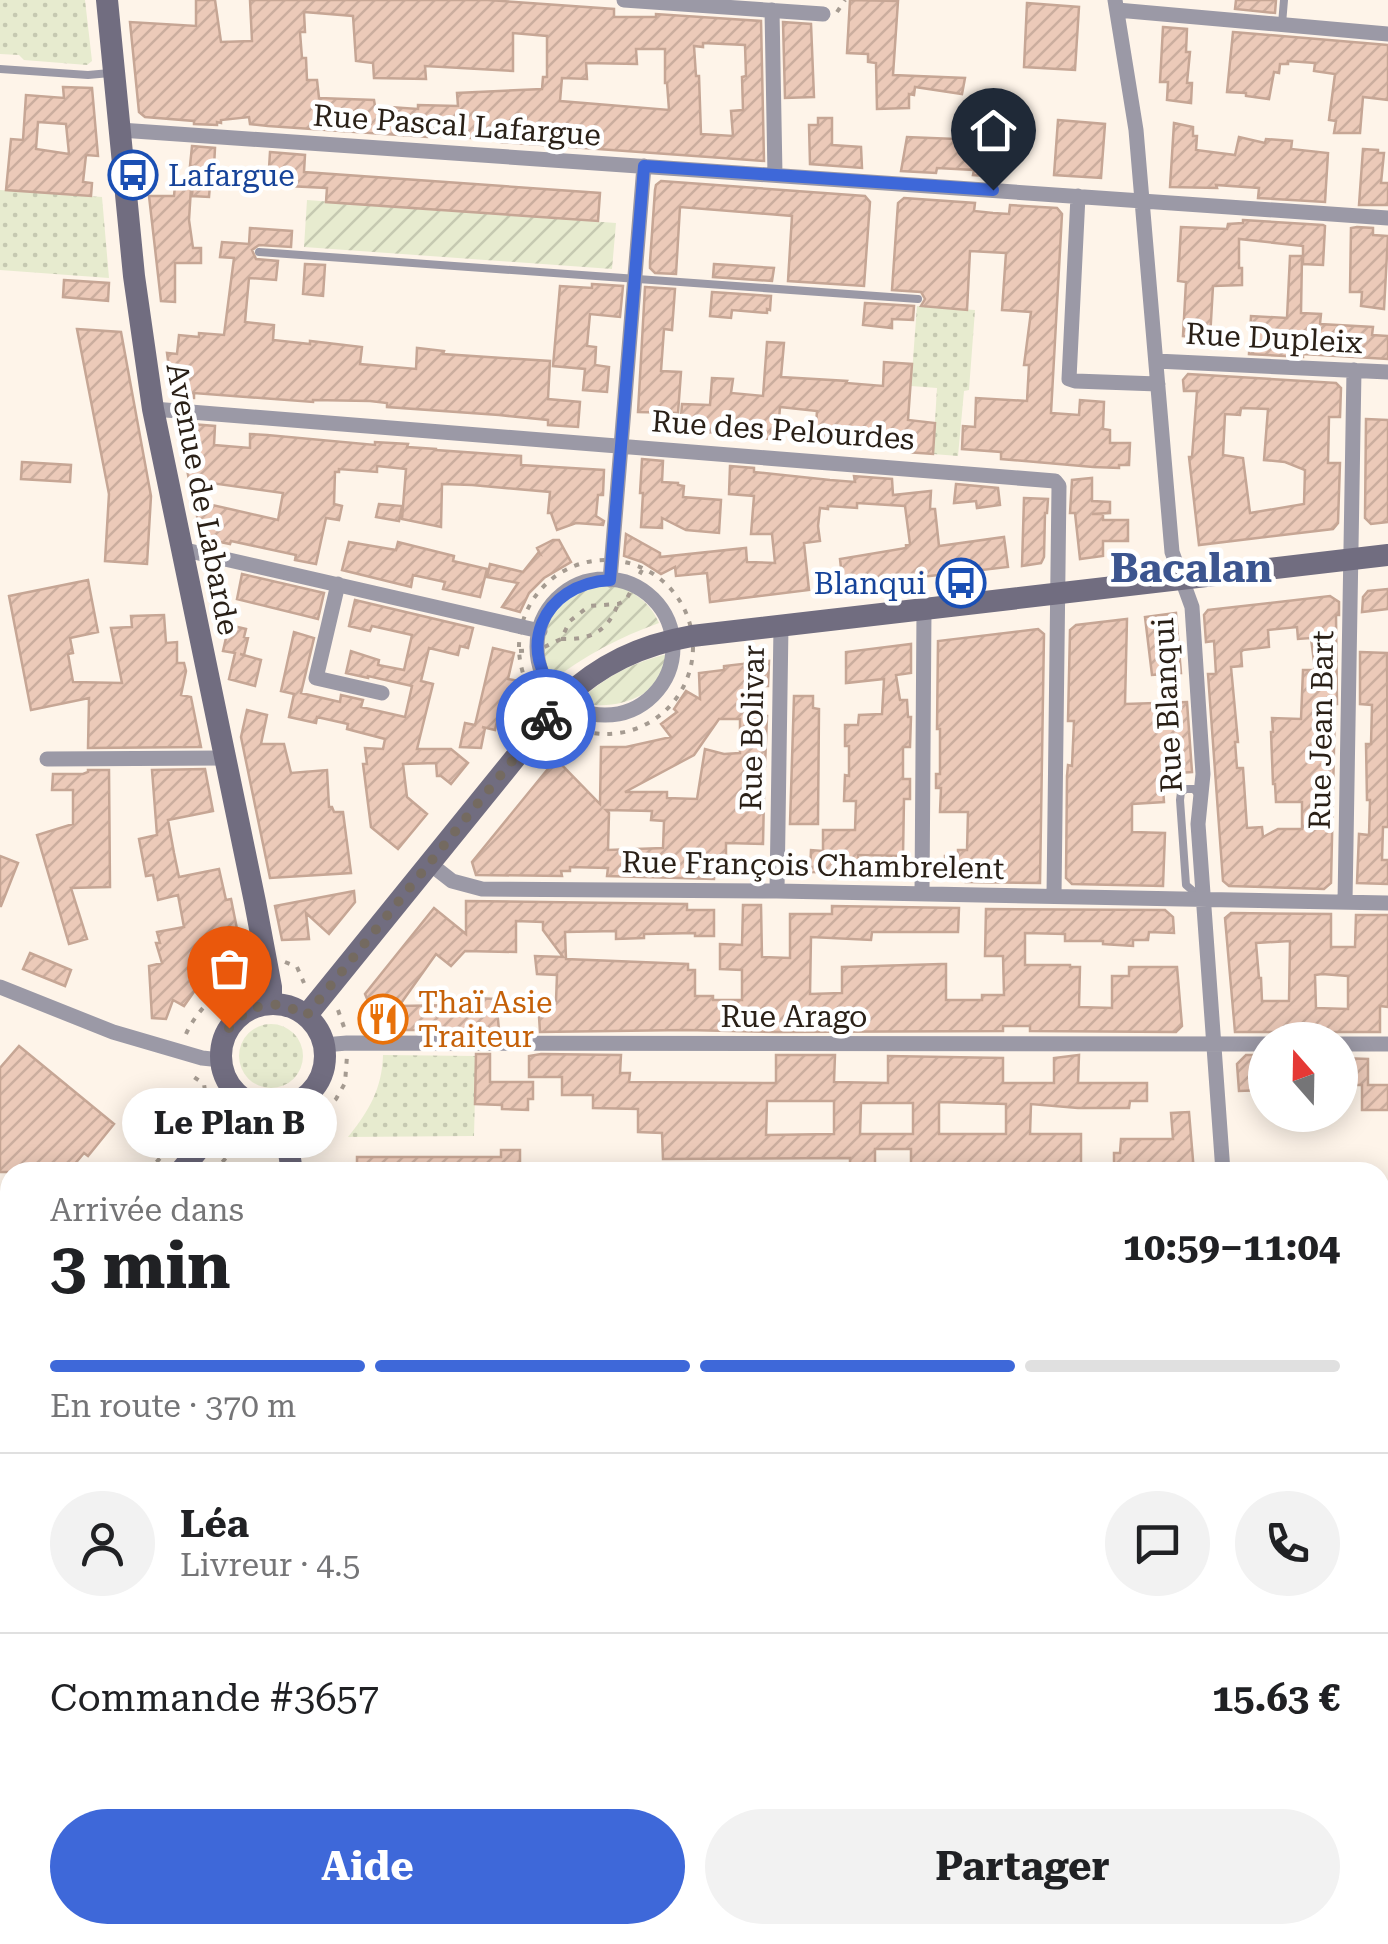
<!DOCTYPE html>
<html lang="fr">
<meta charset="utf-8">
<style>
body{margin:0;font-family:"Roboto Serif",serif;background:#f2f2f2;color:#202124;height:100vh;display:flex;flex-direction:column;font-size:38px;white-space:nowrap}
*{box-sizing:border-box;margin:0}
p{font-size:32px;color:#757577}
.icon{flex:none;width:55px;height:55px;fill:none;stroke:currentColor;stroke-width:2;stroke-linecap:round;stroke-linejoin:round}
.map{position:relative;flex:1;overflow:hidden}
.side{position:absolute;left:0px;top:1162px;width:1390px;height:782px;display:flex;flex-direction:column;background:#fff;border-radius:30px 30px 0 0;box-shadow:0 5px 25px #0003}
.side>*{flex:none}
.needle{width:65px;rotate:340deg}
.fabs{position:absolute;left:1248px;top:1022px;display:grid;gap:20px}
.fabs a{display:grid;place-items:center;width:110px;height:110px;border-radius:50%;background:#fff;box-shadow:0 5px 25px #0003;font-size:50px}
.pin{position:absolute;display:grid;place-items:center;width:85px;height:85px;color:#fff;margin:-102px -42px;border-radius:50% 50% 50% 0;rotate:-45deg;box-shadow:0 0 10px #0007}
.pin .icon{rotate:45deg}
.courier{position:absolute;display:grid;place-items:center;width:100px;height:100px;margin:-50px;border:8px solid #3e68d9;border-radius:50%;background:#fff;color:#222;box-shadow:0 2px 12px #0007}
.bubble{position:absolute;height:70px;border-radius:35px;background:#fff;box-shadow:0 5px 25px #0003;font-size:32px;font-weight:700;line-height:70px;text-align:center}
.head em{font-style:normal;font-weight:700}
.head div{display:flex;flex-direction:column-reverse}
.head{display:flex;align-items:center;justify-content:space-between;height:170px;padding:0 50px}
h1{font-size:65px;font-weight:700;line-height:75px}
.bar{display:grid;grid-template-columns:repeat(4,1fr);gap:15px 10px;align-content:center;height:120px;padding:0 50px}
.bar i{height:12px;border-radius:8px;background:#e0e0e0}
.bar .current{background:#3e68d9}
.bar p{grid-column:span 4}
.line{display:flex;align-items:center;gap:25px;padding:0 50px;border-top:2px solid #e0e0e0}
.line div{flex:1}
.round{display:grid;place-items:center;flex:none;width:105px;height:105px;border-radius:52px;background:#f2f2f2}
.action{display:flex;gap:20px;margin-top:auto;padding:20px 50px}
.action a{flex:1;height:115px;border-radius:60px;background:#3e68d9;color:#fff;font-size:40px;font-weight:700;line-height:115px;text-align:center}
.action a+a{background:#f2f2f2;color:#202124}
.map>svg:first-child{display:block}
.grass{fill:url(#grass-dots)}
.garden{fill:url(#garden-furrows)}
.building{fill:url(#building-hatch);stroke:#c6a695;stroke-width:2.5;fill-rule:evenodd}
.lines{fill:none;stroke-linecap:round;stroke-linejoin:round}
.path{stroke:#a59b91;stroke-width:4;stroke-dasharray:5 8;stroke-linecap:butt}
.lane{stroke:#9b99a6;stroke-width:8}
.street{stroke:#9b99a6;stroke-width:15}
.secondary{stroke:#716d80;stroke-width:22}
.done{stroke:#746a60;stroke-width:10;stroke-dasharray:0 18}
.route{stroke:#3e68d9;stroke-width:12}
.labels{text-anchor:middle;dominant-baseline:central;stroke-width:9;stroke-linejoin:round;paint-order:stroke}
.street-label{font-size:30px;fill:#2a2017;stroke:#fff}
.transit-label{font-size:30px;fill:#164399;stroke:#fff;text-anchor:start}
.food-label{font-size:30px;fill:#c56008;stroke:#fff;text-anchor:start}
.district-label{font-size:40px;font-weight:bold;fill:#3c558f;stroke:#fff}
</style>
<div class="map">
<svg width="1388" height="1944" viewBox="0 0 1388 1944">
<defs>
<pattern id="grass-dots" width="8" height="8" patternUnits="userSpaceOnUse" patternTransform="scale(2.5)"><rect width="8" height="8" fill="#e7ebcf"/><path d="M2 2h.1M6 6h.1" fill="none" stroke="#c6c9b1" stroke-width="1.8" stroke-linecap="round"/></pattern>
<pattern id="garden-furrows" width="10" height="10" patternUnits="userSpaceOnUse" patternTransform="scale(2.5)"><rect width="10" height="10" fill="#e7ebcf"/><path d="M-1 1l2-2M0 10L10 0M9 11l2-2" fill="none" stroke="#c6c9b1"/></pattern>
<pattern id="building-hatch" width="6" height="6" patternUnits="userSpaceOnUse" patternTransform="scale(2.5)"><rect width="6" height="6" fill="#eccab9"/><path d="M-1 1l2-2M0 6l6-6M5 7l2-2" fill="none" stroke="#cbad9e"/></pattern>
</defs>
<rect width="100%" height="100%" fill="#fef4e9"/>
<path class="grass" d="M0 0H85L92 61 87 65 24 60 19 55 0 54Z
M0 190 102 197 109 278 0 270Z
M917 306 975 310 969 390 964 391 958 456 933 454 937 388 911 386Z
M239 1056a32 32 0 1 1 64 0a32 32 0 1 1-64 0Z
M383 1055 476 1056 474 1136 348 1137C369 1111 382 1089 383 1055Z"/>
<path class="garden" d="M307 200 616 223 612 269 304 247Z
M605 583C629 587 649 600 659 623 620 637 585 655 552 681 549 671 543 660 542 650 540 613 574 591 605 583Z
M668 654 670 664C655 698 613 712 579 702 603 677 634 662 668 654Z"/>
<path class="building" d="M196 0H215L221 42 252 41 250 0H488L614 9V17H656V14L761 21 764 161 501 142V140L427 135V137L268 126 250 124 249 117 221 120V123L217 122V125L194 124V121L145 117 139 112 130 22 196 26ZM304 12 353 16 356 61 373 63 374 78 426 79 425 66 513 71V33L547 36V77H543L542 89 457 93 458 106 418 105V109L375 106 374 100 319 98 317 80H307L306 58H302L300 32H305ZM703 43 745 45 746 76 742 77 743 110 731 111 733 136 701 134 699 76H696L694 46 703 47ZM636 49H665V83H667L669 110 560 101 562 78 587 79 586 63 637 64Z
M850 0 898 1 893 75 965 78 962 94 915 87 914 95 909 94V108L877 109 876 63 868 62V54L847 53Z
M1236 0H1276L1275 13 1235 9Z
M1027 3 1079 7 1075 70 1024 67Z
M783 22 811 24 814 97 785 98Z
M1163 27 1187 29 1186 52H1190L1187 83H1192L1191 103 1167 100 1168 82H1160Z
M1233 32 1388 45V100L1363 97 1360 133H1334L1336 121 1329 120 1335 74 1314 71 1315 63 1288 61V64H1280L1279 73 1274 72 1269 99 1246 96V93L1227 92Z
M63 87 92 88 98 156 86 155 83 182 92 183 91 196 6 190 11 139 23 140 26 95 64 98ZM38 122 66 124 69 154 36 149Z
M818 118H832V145L861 147 862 168 810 164 809 125H818Z
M1058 120 1105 124 1101 178 1054 175Z
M1174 123 1193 127V136H1197L1196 150 1235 155 1239 137 1265 143 1266 139 1292 141 1291 149 1328 153 1325 202 1258 198 1259 188 1216 185 1217 188 1170 187Z
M957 130 978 133 977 141 1005 144 1002 177 973 175 974 170 937 168 936 173 901 171 907 137 956 139Z
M192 146 215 148 213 186 210 185 209 197 192 196 194 166H190Z
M1363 149 1378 150V153H1384L1381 183H1388V205H1359Z
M270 152 305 155 304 172 600 193 598 221 326 202 327 188 268 185Z
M661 181 865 196 870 202 864 286 788 281 792 216 680 207 676 274 655 273 650 268V262L655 190 656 185Z
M175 186 191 188 189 220 193 248H201V263H175V302L161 301 149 196H174Z
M904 198 975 203 974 211 993 213 1009 214 1010 205 1057 208 1062 214 1051 413 1079 415 1080 400 1104 402 1103 429 1110 430V443H1130L1129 465H1119V468L1093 467 1001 459V452L962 449 963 426 975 427 976 398 1027 401 1029 365H1024L1031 312 1002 310 1006 253 970 251 967 310 921 306 925 299 921 292 892 290 898 203Z
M1243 220 1323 225 1325 226 1323 265 1303 264V246L1239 239V268H1242V285L1213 286 1210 338 1183 336 1186 282 1178 281 1181 227 1227 229 1228 224 1243 223Z
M1357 227 1373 228V235L1388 236 1384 309 1361 306 1362 292H1350L1351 228Z
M250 228 292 231 291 247 259 245 252 250 256 259 278 261 276 280 249 278 245 322 274 325 273 340 310 344V341L362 347 360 364 416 369 417 348 444 351 443 354 550 361 548 399 580 402 578 427 548 425V420L499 415 387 407V403L370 401 313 400V402L194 393V398L173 397 167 353 177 354 179 335 199 337V333L224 335 234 258 220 257 222 242 249 244Z
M1290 256H1302L1301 313 1321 314 1320 324 1373 327 1372 335 1388 336V359L1303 354V357L1249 354 1251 316 1287 318Z
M305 264 325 265 323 296 303 294Z
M714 264 774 268 772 281 713 277Z
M64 280 109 283 108 301 63 297Z
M592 284 623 286 620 317 590 314 587 346 596 347 595 365 609 367 607 392 583 390 585 369 553 366 560 286 592 288Z
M645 287 675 289 672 330 664 329 661 371 681 372 678 413 638 412Z
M712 292 771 296 770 310 767 309V313L732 310 731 318 710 316Z
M865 303 914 306 913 320 892 319V328L863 325Z
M77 329 121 332 151 496 147 564 105 561 109 494Z
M767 342 784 343 781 377 847 381 846 383 883 386 884 362 912 364 908 420 935 423 933 454 906 452 907 445 815 438 817 411 780 407 778 432 771 431 770 439 751 438 752 433 725 430V433L680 431 682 404 710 405 712 378 733 379 731 393 763 396Z
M1188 374 1336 383 1341 388 1340 417H1329L1328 463H1340L1338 523 1333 529 1199 545 1189 457H1192L1197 391H1184L1183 380ZM1241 408 1268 409 1264 460 1285 462 1305 470 1304 504 1250 513 1243 458 1223 455 1225 414 1240 415Z
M1366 419 1388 420V522L1371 524 1365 518Z
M178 423 215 426 214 445 250 448V434L267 435 375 445V442L408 444 407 447 436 449V450L521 456V465L604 470 603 495H598L596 516 604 521 603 525 576 523 557 530 551 513H548L550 492 472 485 442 484 441 527 402 519 406 469 377 466V472L339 469V472H335L334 504 342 506 339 520 326 518 316 564 295 560 296 555 231 541 230 544 200 538 195 501 278 520 283 493 189 480Z
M642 459 663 461 662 482 678 483V485L684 486 683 497 721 500 719 533 686 530 662 518V528L641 527 643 493H640Z
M22 462 71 465 70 482 21 479Z
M730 466 754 468V472L830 480 855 482 854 476 892 479 893 495 931 491 930 509H935L939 546 1004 537 1008 567 843 586 840 559 906 548V545L910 544 905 506 857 503V508L828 506V509L820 508 818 526 820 541 804 543 809 590 710 602 707 573 676 576 675 567 661 574 642 562 624 556 626 534 660 553V557L746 548 747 562 775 563 772 534H751L754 496 729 494Z
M1092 478V501L1110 502V513L1092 514H1103V520H1128V541H1103V556L1080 559 1075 513H1070L1072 480Z
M956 484 998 488 1000 505 977 508 976 501 954 503Z
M1024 498 1048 499 1047 513H1045L1044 557 1041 563 1022 566Z
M379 504 402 506 399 521 376 517Z
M553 540H559L571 562 544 578 529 593 520 612 502 607 518 583 487 577 490 564 523 572 538 553 540 554 537 548Z
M349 542 396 550 398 542 454 556 453 561 487 569 480 597 443 589 445 582 413 575 411 587 342 570Z
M242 574 324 593 318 619 237 599Z
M88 580 98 632 70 638 73 653 68 654 73 682 122 683 111 628 132 627 131 616 164 615 166 643 177 642V663H184L186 671 181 695 191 697 201 747 88 748 89 698 31 710 9 596Z
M1388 589V609L1362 612 1363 597 1368 591Z
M1330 596 1339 602V615H1336L1337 704H1335L1331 883 1324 889 1229 886 1223 881 1208 674H1216L1214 641 1206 642 1204 615 1208 610ZM1297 627 1298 639 1311 638 1315 670H1303L1301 719 1272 718 1273 732H1271L1273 784H1275L1276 802H1302V829H1278L1263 837 1262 827 1247 828 1243 768H1237L1235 742H1238L1231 667 1242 666 1241 652 1243 650 1269 647 1268 630Z
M355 600 473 628 468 648 460 646 458 655 429 648 421 681 433 684 417 749H451L468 763 451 784 441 776H437L436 763 403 764 407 797 427 814 398 849 371 827 363 764H367L365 748 383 749 385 739 347 729 348 724 317 717 316 723 289 717 294 694 281 691 294 632 314 638 301 693 340 702 341 695 363 700 361 707 405 717 412 686 368 676V678L346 673 351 651 379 660 378 665 404 670 412 635 372 626 370 631 349 626Z
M1176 613 1181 673 1152 675 1145 617Z
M1127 619 1125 704 1187 702 1192 772 1162 774 1164 802 1132 804V832L1165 833 1163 886 1072 884 1066 878 1067 776 1068 765 1072 766 1074 721H1068L1070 630 1076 625Z
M229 625 246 629 244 637 248 638 244 655 240 654 261 660 255 686 229 679 235 653 223 651Z
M1038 629 1044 634 1040 883 966 882 967 877H940V862H945V856H958V850H967L968 812H940L941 788H936V774H940V729H937L938 641Z
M911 644V673L896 675 900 700H907L908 717H911L910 747H903V779H910V799H904L903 856 858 855V873L810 872 811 850 823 851V830H855L856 801H844L845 775 849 776V746H845V725H858L859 715 882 714 884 679 846 683V652Z
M493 648 514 653 508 679 519 681 513 707 501 704 495 730 482 727 485 728 481 748 460 747 465 723 475 725Z
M1360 652 1387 653 1388 827H1383L1382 860H1388V884L1357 883 1359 834 1369 835 1370 800H1367L1366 744H1371L1372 705 1360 704Z
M769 661 768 686H758V716H767L765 766H751L750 796H764L763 844 726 843V871H715L714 879 607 876 608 868 570 867V871H561L562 876 476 875 472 862 556 759 600 804 601 747H626L671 737 661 724 677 712 674 709 686 691 700 699 699 673 724 670V666ZM719 719H740V753L724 754 705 749 697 799 667 798V792H625L694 755ZM606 810 652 811 651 820 664 821 663 848 608 850 609 813Z
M794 696H813V708L819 709 818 824H790Z
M247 710 267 715 261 744H284L291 773 327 770 329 807H332L334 812H343L351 873 270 878 241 737Z
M205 769 213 811 168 820 174 853 179 877 219 869 226 900 231 899 241 949 210 955 219 969 198 986 184 1006 173 1000 166 1019 152 1018 149 966 162 963 156 943H160L157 932 184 927 178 895 158 900 153 875 146 876 139 839 157 835 152 770Z
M88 770H109L110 887 71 888 87 939 69 944 37 835 73 824V790H52L53 774H83L88 772Z
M0 856 18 863 1 906H0Z
M354 891 355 902 329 934 306 913 309 939 282 940 275 906Z
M466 901 687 904V910H714V936H695V933L644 934V938L616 939V931L565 932 566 959 688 964V970H695V996H713V1000H742V970L720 969V944L742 945 743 905H761L762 957 790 958V914H832V906L959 908 958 932H872L871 940 811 937 810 994 842 993V967L942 964H946V1000H982V995H1004L1003 956H985L986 909 1165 910 1173 917 1174 933 1149 932 1148 940H1133V946L1103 944V941H1065V934L1025 933V965H1070V967H1080L1079 1007 1112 1008V976H1129V967H1177L1182 1026 1176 1032 1030 1031V1026H1003V1031L776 1032 686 1030 540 1032 538 1001H556L557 975 537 974 535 956 563 957 543 930V922L516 921V952L465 951 451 966 436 954 399 1006 455 1005V997L496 999 499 1030 477 1032V1030H380L365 994 434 908 466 934Z
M1231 913 1331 914V947H1355L1356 915H1388V1007L1380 1006V1032H1235L1225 918ZM1290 941 1289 1001H1262L1261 978H1259L1256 943ZM1322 974 1348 976V1009L1316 1008 1315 975Z
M30 953 71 970 65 986 23 969Z
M19 1046 114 1124 88 1156 84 1153 68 1172H0V1068Z
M476 1054H490V1082H533V1099H528V1110L502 1109V1105L475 1104Z
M541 1054 621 1055 620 1073H630L629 1082 776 1083V1055H835L834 1082 888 1083V1056L1003 1058V1083H1054V1058L1079 1055 1078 1083H1147V1101H1130L1129 1108H1078L1031 1104 1030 1134H1081V1164L911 1165V1149H875V1172H850V1158L663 1159 662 1133 638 1132V1109L593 1108V1095H562V1077H529V1056ZM767 1101H834V1134L766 1135ZM939 1102 1006 1104V1134H939ZM861 1103H913V1134H860Z
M1246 1055H1265V1090L1239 1091 1237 1064Z
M1340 1058 1368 1059V1085H1388V1110H1362V1085H1341Z
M1189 1112 1194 1172H1114V1153H1120L1121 1139H1173L1171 1113Z
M501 1150H520V1172H357V1157H501Z"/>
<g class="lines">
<path class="path" d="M837 12 845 0
M519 647a87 87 0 1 1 174 0a87 87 0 1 1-174 0Z
M561 639C591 640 607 632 618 604
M519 651 538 650 561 639 570 621 589 606 618 604 626 600 643 568
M285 962 297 967 304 983
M338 1010 345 1030
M186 1034C198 1007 226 984 250 968
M306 1126 336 1099 345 1083 347 1056
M148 1172 207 1104 204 1084 191 1075
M214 1172 246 1134 267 1135
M0 1344 10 1332
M0 1434 10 1421"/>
<path class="lane" d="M1282 24 1284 0
M0 69 88 75 110 73
M259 252 918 299
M1198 794 1194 789H1186L1181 792 1180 800 1186 885 1199 896
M524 1935 526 1944
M820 1935 822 1944
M980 1935 982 1944
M422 1944 455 1935"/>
<path class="street" d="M624 0 823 14
M1115 0 1136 130 1172 552 1192 607 1203 774 1198 824 1223 1172
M772 10 775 175
M1117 10 1388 34
M120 130 1388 218
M1078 196 1069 379 1075 381 1158 384
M1156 361 1388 372
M153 409 1055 481 1059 486 1054 896
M181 549 540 631
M537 647a68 68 0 1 1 136 0a68 68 0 1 1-136 0Z
M610 580 644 166
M338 584 316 678 382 693
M47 759 224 758
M429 863 452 881 482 889 777 891 1388 903
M777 891 781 626
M922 894 924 610
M1345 902 1354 370
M0 987 113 1032 202 1058 221 1060
M1340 1044H1388
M324 1045 347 1043 1265 1044
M1380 1293H1388
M1380 1611 1388 1610
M1380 1766 1388 1765
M1072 1935 1073 1944
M1113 1935 1114 1944
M1293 1935 1294 1944
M1374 1944 1388 1942"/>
<path class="secondary" d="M107 0 134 276 153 409 255 902 271 987V1004
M221 1056a52 52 0 1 1 104 0a52 52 0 1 1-104 0Z
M306 1016 562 700C600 664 641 645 692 636L1388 555
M282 1107 292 1172
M180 1172 241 1097
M0 1390 10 1378
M314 1935 317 1944"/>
</g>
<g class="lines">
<path class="done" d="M229 1028C252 1002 276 997 306 1016L546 719"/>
<path class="route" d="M546 719 562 700C513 651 542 584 610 580L644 166 993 190"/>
</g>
<defs>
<g id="bus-ring" transform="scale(2.5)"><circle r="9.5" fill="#fff" stroke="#1a4fb4" stroke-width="1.5"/><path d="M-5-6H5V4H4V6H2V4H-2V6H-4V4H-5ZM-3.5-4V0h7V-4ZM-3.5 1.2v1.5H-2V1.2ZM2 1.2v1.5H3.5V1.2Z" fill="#1a4fb4"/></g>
<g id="restaurant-ring" transform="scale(2.5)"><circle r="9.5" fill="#fff" stroke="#e8710a" stroke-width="1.5"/><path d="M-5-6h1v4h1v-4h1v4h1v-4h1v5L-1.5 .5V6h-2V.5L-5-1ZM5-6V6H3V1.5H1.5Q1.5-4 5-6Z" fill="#e8710a"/></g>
</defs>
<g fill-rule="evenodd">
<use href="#bus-ring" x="133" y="175"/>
<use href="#bus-ring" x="961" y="583"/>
<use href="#restaurant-ring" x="383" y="1019"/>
</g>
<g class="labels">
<g class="street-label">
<text transform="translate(457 125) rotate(4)">Rue Pascal Lafargue</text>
<text transform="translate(1274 338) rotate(3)">Rue Dupleix</text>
<text transform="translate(783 430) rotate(4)">Rue des Pelourdes</text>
<text transform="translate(203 499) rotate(79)">Avenue de Labarde</text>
<text transform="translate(1167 705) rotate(-93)">Rue Blanqui</text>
<text transform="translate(752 728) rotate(-89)">Rue Bolivar</text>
<text transform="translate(1321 730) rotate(-89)">Rue Jean Bart</text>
<text transform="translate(813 865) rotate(1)">Rue François Chambrelent</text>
<text x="794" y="1016">Rue Arago</text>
</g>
<g class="transit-label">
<text x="168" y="175">Lafargue</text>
<text x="926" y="583" text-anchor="end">Blanqui</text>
</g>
<g class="food-label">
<text x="418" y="1002">Thaï Asie<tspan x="418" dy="34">Traiteur</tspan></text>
</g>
<g class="district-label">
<text x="1191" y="568">Bacalan</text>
</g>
</g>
</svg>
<div class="fabs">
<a><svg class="needle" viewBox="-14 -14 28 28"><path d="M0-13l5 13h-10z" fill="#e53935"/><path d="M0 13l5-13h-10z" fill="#757577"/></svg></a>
</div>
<div class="pin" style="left:229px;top:1028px;background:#ea580c"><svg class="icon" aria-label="bag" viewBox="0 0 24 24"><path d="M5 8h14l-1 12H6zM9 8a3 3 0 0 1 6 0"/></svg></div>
<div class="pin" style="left:993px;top:190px;background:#1f2937"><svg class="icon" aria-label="home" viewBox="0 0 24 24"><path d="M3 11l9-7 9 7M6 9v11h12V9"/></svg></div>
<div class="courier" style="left:546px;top:719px"><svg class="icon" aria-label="bike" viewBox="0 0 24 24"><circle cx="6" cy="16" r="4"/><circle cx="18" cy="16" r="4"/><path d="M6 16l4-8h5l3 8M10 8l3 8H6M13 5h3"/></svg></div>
<div class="bubble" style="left:122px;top:1088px;width:215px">Le Plan B</div>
<section class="side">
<div class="head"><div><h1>3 min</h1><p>Arrivée dans</p></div><em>10:59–11:04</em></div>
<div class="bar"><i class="current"></i><i class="current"></i><i class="current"></i><i></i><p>En route · 370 m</p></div>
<div class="line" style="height:180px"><a class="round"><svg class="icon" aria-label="person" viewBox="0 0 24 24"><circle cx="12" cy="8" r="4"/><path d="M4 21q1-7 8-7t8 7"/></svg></a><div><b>Léa</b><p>Livreur · 4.5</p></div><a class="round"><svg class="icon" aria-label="chat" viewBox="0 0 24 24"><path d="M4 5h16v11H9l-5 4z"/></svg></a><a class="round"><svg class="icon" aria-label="phone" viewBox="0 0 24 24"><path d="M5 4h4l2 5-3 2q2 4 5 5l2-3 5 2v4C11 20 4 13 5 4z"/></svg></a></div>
<div class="line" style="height:130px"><div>Commande #3657</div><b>15.63 €</b></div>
<div class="action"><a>Aide</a><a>Partager</a></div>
</section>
</div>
